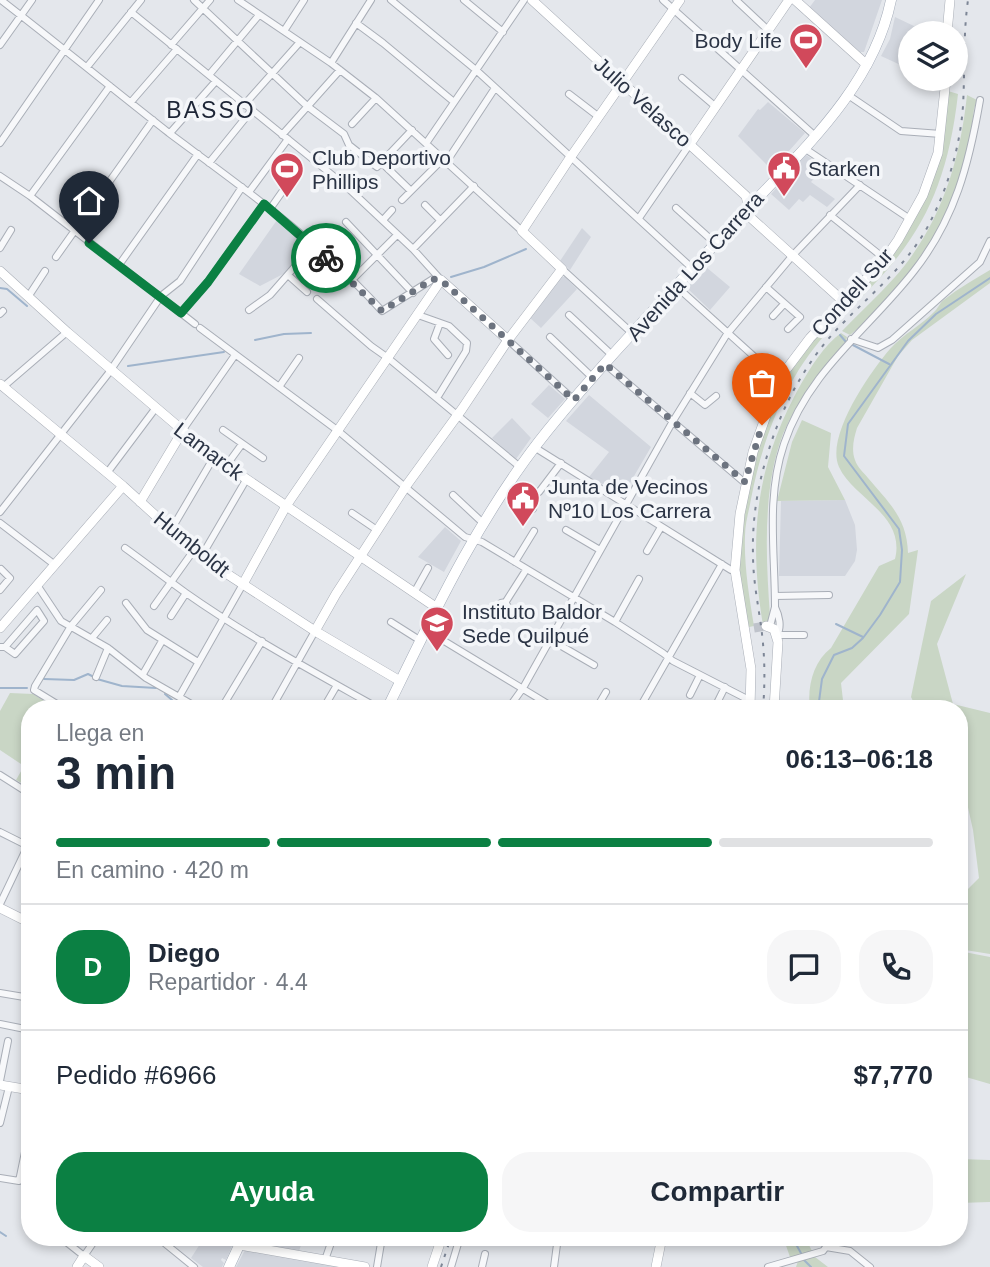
<!DOCTYPE html>
<html lang="es">
<meta charset="utf-8">
<style>
body{margin:0;font-family:Arial,sans-serif;background:#f6f6f7;color:#1f2937;height:100vh;display:flex;flex-direction:column;font-size:26px;white-space:nowrap}
*{box-sizing:border-box;margin:0}
p{font-size:23px;color:#747a83}
.icon{flex:none;width:38px;height:38px;fill:none;stroke:currentColor;stroke-width:2;stroke-linecap:round;stroke-linejoin:round}
.map{position:relative;flex:1;overflow:hidden}
.panel{position:absolute;left:21px;top:700px;width:947px;height:546px;display:flex;flex-direction:column;background:#fff;border-radius:28px;box-shadow:0 4px 10px #0003}
.panel>*{flex:none}
.tools{position:absolute;left:898px;top:21px;display:grid;gap:14px}
.tools a{display:grid;place-items:center;width:70px;height:70px;border-radius:50%;background:#fff;box-shadow:0 4px 10px #0003;font-size:35px}
.pin{position:absolute;display:grid;place-items:center;width:60px;height:60px;color:#fff;margin:-72px -30px;border-radius:50% 50% 50% 0;rotate:-45deg;box-shadow:0 0 7px #0007}
.pin .icon{rotate:45deg}
.courier{position:absolute;display:grid;place-items:center;width:70px;height:70px;margin:-35px;border:5px solid #0b8043;border-radius:50%;background:#fff;color:#222;box-shadow:0 2px 9px #0007}
.summary em{font-style:normal;font-weight:600}
.summary div{display:flex;flex-direction:column-reverse}
.summary{display:flex;align-items:center;justify-content:space-between;height:119px;padding:0 35px}
h1{font-size:46px;font-weight:600;line-height:52px}
.bar{display:grid;grid-template-columns:repeat(4,1fr);gap:10px 7px;align-content:center;height:84px;padding:0 35px}
.bar i{height:9px;border-radius:5px;background:#e0e1e3}
.bar .on{background:#0b8043}
.bar p{grid-column:span 4}
.line{display:flex;align-items:center;gap:18px;padding:0 35px;border-top:2px solid #e0e1e3}
.line div{flex:1}
.round{display:grid;place-items:center;flex:none;width:74px;height:74px;border-radius:28px;background:#f6f6f7}
.button{display:flex;gap:14px;margin-top:auto;padding:14px 35px}
.button a{flex:1;height:80px;border-radius:28px;background:#0b8043;color:#fff;font-size:28px;font-weight:600;line-height:80px;text-align:center}
.button a+a{background:#f6f6f7;color:#1f2937}
.map>svg:first-child{display:block}
.built{fill:#d2d6de}
.green{fill:#c9d6c5}
.lines{fill:none;stroke-linecap:round;stroke-linejoin:round}
.stream{stroke:#9fb4cc;stroke-width:2}
.secondary-tunnel{stroke:#bfc3cb;stroke-width:9;stroke-dasharray:9 4.5;stroke-linecap:butt}
.street-casing{stroke:#a9aeb7;stroke-width:8}
.secondary-casing{stroke:#a9aeb7;stroke-width:10}
.primary-casing{stroke:#a3abb8;stroke-width:11}
.street{stroke:#f7f8fa;stroke-width:6}
.secondary{stroke:#fff;stroke-width:9}
.primary{stroke:#fff;stroke-width:10}
.rail{stroke:#7d8696;stroke-width:2;stroke-dasharray:3.5 7;stroke-linecap:butt}
.done{stroke:#6c737f;stroke-width:7;stroke-dasharray:0 12.6}
.route{stroke:#0b8043;stroke-width:9}
.labels{text-anchor:middle;dominant-baseline:central;stroke-width:7;stroke-linejoin:round;paint-order:stroke}
.poi-label{font-size:21px;fill:#2b3445;stroke:#f4f6f9;text-anchor:start}
.street-label{font-size:21px;fill:#2b3445;stroke:#f4f6f9}
.neighbourhood-label{font-size:23px;letter-spacing:2px;fill:#1d2536;stroke:#f4f6f9}
</style>
<div class="map">
<svg width="990" height="1267" viewBox="0 0 990 1267">
<rect width="100%" height="100%" fill="#e4e7ec"/>
<path class="built" d="M815 0H882L864 52H860L809 8Z
M895 17 916 27 914 33H910V47L905 67 881 56 890 39Z
M768 102 805 133 772 170 738 136 758 109 760 110Z
M806 155 824 167 811 182 835 199 827 207 810 195 803 202 799 199 789 210 771 194Z
M277 220 305 245 306 250 287 272 260 286 239 274Z
M582 228 591 237 570 270 560 261Z
M706 267 730 287 710 310 687 288Z
M561 277H565L577 289 541 328 529 317Z
M549 385 565 399 548 418 531 404Z
M589 395 651 447 623 495 589 477 609 452 566 421Z
M512 418 531 438 516 459 492 438Z
M845 500 855 525 857 550 855 561 845 576H779L781 501Z
M445 527 461 541 444 572 418 557Z
M192 1237H236L226 1260 222 1258 221 1260 224 1263 222 1267H203L191 1258 200 1244Z
M250 1237H304L299 1251 248 1242Z
M245 1250 272 1255 344 1267H236Z"/>
<path class="green" d="M948 91 958 94C946 200 913 252 835 322L831 316 863 286 931 182Z
M967 95 977 100 974 109C965 186 941 240 888 297 876 310 864 324 850 335L842 331C859 313 878 296 895 277 940 226 960 162 967 95Z
M990 270V283L912 340 898 356 857 428C854 438 851 449 855 460 857 467 864 473 868 478 889 503 907 518 908 553L918 550 909 614 841 683 844 709H810C807 687 813 662 831 648L879 566 895 559C906 515 853 498 839 467 825 437 870 372 890 349 903 334 922 325 935 311 939 307 940 302 945 299 959 288 975 279 990 270Z
M827 321 832 327C787 374 763 436 751 499 749 511 745 523 745 536 744 566 749 596 754 626L749 627 746 625 737 563 749 476 780 383Z
M841 333 847 337 846 341C822 369 797 400 783 434 762 488 766 559 770 616L769 622 763 625C748 535 756 464 801 384 811 367 824 345 841 333Z
M802 420 831 433 828 467 845 500 777 501 792 442Z
M966 574 937 644 953 704 990 713V954L959 949V898L979 878 973 830 963 785 959 781V709H917L911 697 931 601Z
M10 693 33 694 58 709H30V782L27 786 16 780 24 766 0 750V711Z
M959 951 990 957V1084L959 1075Z
M959 1159 990 1160V1202L959 1203Z
M783 1237H805L815 1257 828 1267H796L798 1261 794 1256 790 1257Z"/>
<g class="lines">
<path class="stream" d="M451 277 484 267 526 249
M0 288 7 289 27 306
M840 335 846 342
M255 340 284 334 311 333
M851 344 889 364
M128 366 224 352
M836 624 863 637
M44 679 74 680 88 674 92 676
M97 679 122 686 156 688
M0 688H27
M165 694 172 700
M178 705 181 709
M818 709 822 679 834 655 852 648 863 638 880 615 900 582 902 550 899 529 844 456 848 424 908 341 936 314 990 278
M0 1232 6 1236
M792 1237 802 1255
M804 1260 811 1267"/>
<path class="secondary-tunnel" d="M754 628 766 626"/>
<g class="street-casing">
<path id="street" d="M1 0C58 44 113 89 169 133 243 188 320 242 382 311L433 279 441 280
M194 0 307 106 344 134 349 145 377 167 412 130
M238 0 331 63 376 98 522 231
M391 0 476 70 693 269
M464 0 503 32
M663 0 814 135
M736 0 769 31
M131 12 347 187 413 249 441 280
M356 23 383 43 454 102
M284 31 304 0
M0 45 32 0
M171 45 210 0
M331 63 371 0
M87 67 141 0
M209 75 259 15
M682 78 716 107
M569 94 599 117
M848 95 901 131 941 134
M131 102 177 49
M244 105 300 42
M352 124 376 98
M170 133 216 81
M282 135 340 70
M427 142 524 0
M0 143 99 0
M804 148 910 219
M447 161 495 88
M381 162 411 191
M209 163 251 111
M0 176 30 196 195 324
M249 192 288 139
M30 196 110 86
M402 200 444 158
M425 205 440 220
M676 208 716 244
M270 209 289 182
M830 215 885 259
M639 218 690 144
M383 220 392 210
M346 222 413 293
M0 248 11 230
M413 249 474 186
M56 257 153 120
M119 265 198 154
M562 269 633 334
M289 276 307 292
M351 281 397 235
M677 287 779 379
M766 287 800 317 788 329
M28 297 45 271
M317 299 371 346 388 358 520 467
M249 310 270 295 313 246
M181 313 208 282 264 204
M0 314 3 311
M418 315 449 326 467 343 466 351 437 398
M569 315 613 356
M773 316 784 304
M440 323 434 339 448 355
M200 328 337 430 465 537 482 542 615 622 663 653 673 661 751 701
M550 337 593 378
M851 339 878 348 892 340 980 262 990 241
M508 340 574 400
M605 364 745 483
M3 387 67 332
M279 387 299 358
M690 393 705 405 716 396
M223 430 263 458
M182 431 235 355
M534 447 731 570H735
M226 466 242 444
M107 473 155 409
M503 491 533 509
M539 492 561 463
M453 495 483 523
M0 512 108 374 161 296 180 281 242 187
M352 513 377 530
M0 523 55 565
M171 530 214 457
M566 530 600 550
M125 548C146 563 165 578 186 593 247 636 314 672 380 709
M647 551 661 527
M201 557 246 480
M515 562 534 531
M37 585 61 621 108 648 146 678 200 709
M0 590 10 578 1 569
M414 593 428 568
M775 596 829 595
M498.5 607a4.5 4.5 0 1 1 9 0a4.5 4.5 0 1 1-9 0Z
M126 603 147 630 198 662
M505 603 526 570
M154 606 194 550
M171 616 186 593
M391 622 421 641
M615 622 639 579
M770 626 775 607
M426 630 556 709
M804 635H777C782 627 779 615 775 607 775 552 766 497 784 444 808 371 869 329 914 271 955 219 969 164 980 100
M92 638 107 620
M551 640 594 665
M0 647H5L15 654 44 621 37 610 5 647
M143 674 162 641
M96 677 108 648
M690 695 700 675
M179 697 243 584
M65 709 34 690 35 686 71 626 101 590
M221 709 262 641
M271 709 315 631
M323 709 337 685
M508 709 523 688 673 421 727 334 793 255 860 185
M596 709 606 692
M639 709 722 564
M714 709 725 687
M0 775 30 794
M0 832 28 846
M0 904 30 841
M0 993 30 998
M0 1024 30 1030
M0 1081 8 1041
M0 1123 9 1087
M0 1178 19 1181 30 1174
M19 1181 30 1128
M30 1211V1214
M60 1237 84 1256 97 1237
M157 1237 194 1267
M826 1247 850 1251 870 1267
M325 1260 333 1237
M377 1267 382 1237
M451 1267 460 1237
M482 1267 485 1254
M554 1267 558 1237
M768 1267 823 1251 826 1247 827 1237"/>
</g>
<g class="secondary-casing">
<path id="secondary" d="M532 0 746 196 751 218 844 302
M795 0 867 65
M947 33 950 0
M690 144 789 0
M0 271 67 332 214 457 437 608
M0 384 123 486 201 557 315 631 400 681
M140 502 182 432
M243 584 286 506 441 280 508 340
M766 626 774 629 778 642 774 709
M0 628 123 486
M315 631 336 594 406 486 462 409 508 340 562 269 522 231 570 158 680 0
M750 709 751 669 735 570 740 514 753 452 779 379 810 338 885 259 898 240 923 195 938 153 946 79
M0 908 30 923
M0 1085 30 1090
M240 1245 365 1267
M77 1267 84 1256 99 1267
M432 1267 442 1237
M656 1267 662 1237"/>
</g>
<g class="primary-casing">
<path id="primary" d="M387 709C434 612 480 514 548 430 608 356 675 288 739 218 798 154 873 89 891 0
M229 1267 243 1237"/>
</g>
<use href="#street" class="street"/>
<use href="#secondary" class="secondary"/>
<use href="#primary" class="primary"/>
<path class="rail" d="M763 709C765 684 765 659 762 634 759 608 753 582 753 555 752 522 757 488 767 456 781 407 807 359 843 323 874 291 904 268 927 228 947 191 960 148 963 106 965 71 963 35 968 0
M441 1267 451 1237"/>
</g>
<g class="lines">
<path class="done" d="M326 258 382 311 433 279 441 280 574 400 605 364 745 482 762 425"/>
<path class="route" d="M89 243 181 313 208 282 264 204 326 258"/>
</g>
<defs>
<g id="stadium-pin" transform="scale(1.75)"><path d="M0 17L-7.5 6A9.5 9.5 0 1 1 7.5 6Z" fill="#d1495b" stroke="#f4f6f9"/><path d="M0-5a6.5 5 0 1 0 0 10a6.5 5 0 1 0 0-10ZM-3.5-1.8h7v3.6h-7Z" fill="#fff"/></g>
<g id="civic-pin" transform="scale(1.75)"><path d="M0 17L-7.5 6A9.5 9.5 0 1 1 7.5 6Z" fill="#d1495b" stroke="#f4f6f9"/><path d="M-.6-6.5H3V-4.5H.6V-3L4-1V1h2V6H-6V1h2V-1L-.6-3ZM-1.2 2.5V6h2.4V2.5Z" fill="#fff"/></g>
<g id="school-pin" transform="scale(1.75)"><path d="M0 17L-7.5 6A9.5 9.5 0 1 1 7.5 6Z" fill="#d1495b" stroke="#f4f6f9"/><path d="M0-5L7-2L0 1L-7-2ZM-4 1L0 2.5L4 1V4Q0 6-4 4Z" fill="#fff"/></g>
</defs>
<g fill-rule="evenodd">
<use href="#stadium-pin" x="806" y="40"/>
<use href="#civic-pin" x="784" y="168"/>
<use href="#stadium-pin" x="287" y="169"/>
<use href="#civic-pin" x="523" y="498"/>
<use href="#school-pin" x="437" y="623"/>
</g>
<g class="labels">
<g class="poi-label">
<text x="782" y="40" text-anchor="end">Body Life</text>
<text x="312" y="157">Club Deportivo<tspan x="312" dy="24">Phillips</tspan></text>
<text x="808" y="168">Starken</text>
<text x="548" y="486">Junta de Vecinos<tspan x="548" dy="24">Nº10 Los Carrera</tspan></text>
<text x="462" y="611">Instituto Baldor<tspan x="462" dy="24">Sede Quilpué</tspan></text>
</g>
<g class="street-label">
<text transform="translate(643 102) rotate(42)">Julio Velasco</text>
<text transform="translate(695 266) rotate(-48)">Avenida Los Carrera</text>
<text transform="translate(852 292) rotate(-48)">Condell Sur</text>
<text transform="translate(209 451) rotate(37)">Lamarck</text>
<text transform="translate(192 544) rotate(39)">Humboldt</text>
</g>
<g class="neighbourhood-label">
<text x="211" y="110">BASSO</text>
</g>
</g>
</svg>
<div class="tools">
<a><svg class="icon" aria-label="layers" viewBox="0 0 24 24"><path d="M12 4l9 5-9 5-9-5zM3 14l9 5 9-5"/></svg></a>
</div>
<div class="pin" style="left:762px;top:425px;background:#ea580c"><svg class="icon" aria-label="bag" viewBox="0 0 24 24"><path d="M5 8h14l-1 12H6zM9 8a3 3 0 0 1 6 0"/></svg></div>
<div class="pin" style="left:89px;top:243px;background:#1f2937"><svg class="icon" aria-label="home" viewBox="0 0 24 24"><path d="M3 11l9-7 9 7M6 9v11h12V9"/></svg></div>
<div class="courier" style="left:326px;top:258px"><svg class="icon" aria-label="bike" viewBox="0 0 24 24"><circle cx="6" cy="16" r="4"/><circle cx="18" cy="16" r="4"/><path d="M6 16l4-8h5l3 8M10 8l3 8H6M13 5h3"/></svg></div>
<section class="panel">
<div class="summary"><div><h1>3 min</h1><p>Llega en</p></div><em>06:13–06:18</em></div>
<div class="bar"><i class="on"></i><i class="on"></i><i class="on"></i><i></i><p>En camino · 420 m</p></div>
<div class="line" style="height:126px"><b class="round" style="background:#0b8043;color:#fff">D</b><div><b>Diego</b><p>Repartidor · 4.4</p></div><a class="round"><svg class="icon" aria-label="chat" viewBox="0 0 24 24"><path d="M4 5h16v11H9l-5 4z"/></svg></a><a class="round"><svg class="icon" aria-label="phone" viewBox="0 0 24 24"><path d="M5 4h4l2 5-3 2q2 4 5 5l2-3 5 2v4C11 20 4 13 5 4z"/></svg></a></div>
<div class="line" style="height:91px"><div>Pedido #6966</div><b>$7,770</b></div>
<div class="button"><a>Ayuda</a><a>Compartir</a></div>
</section>
</div>
